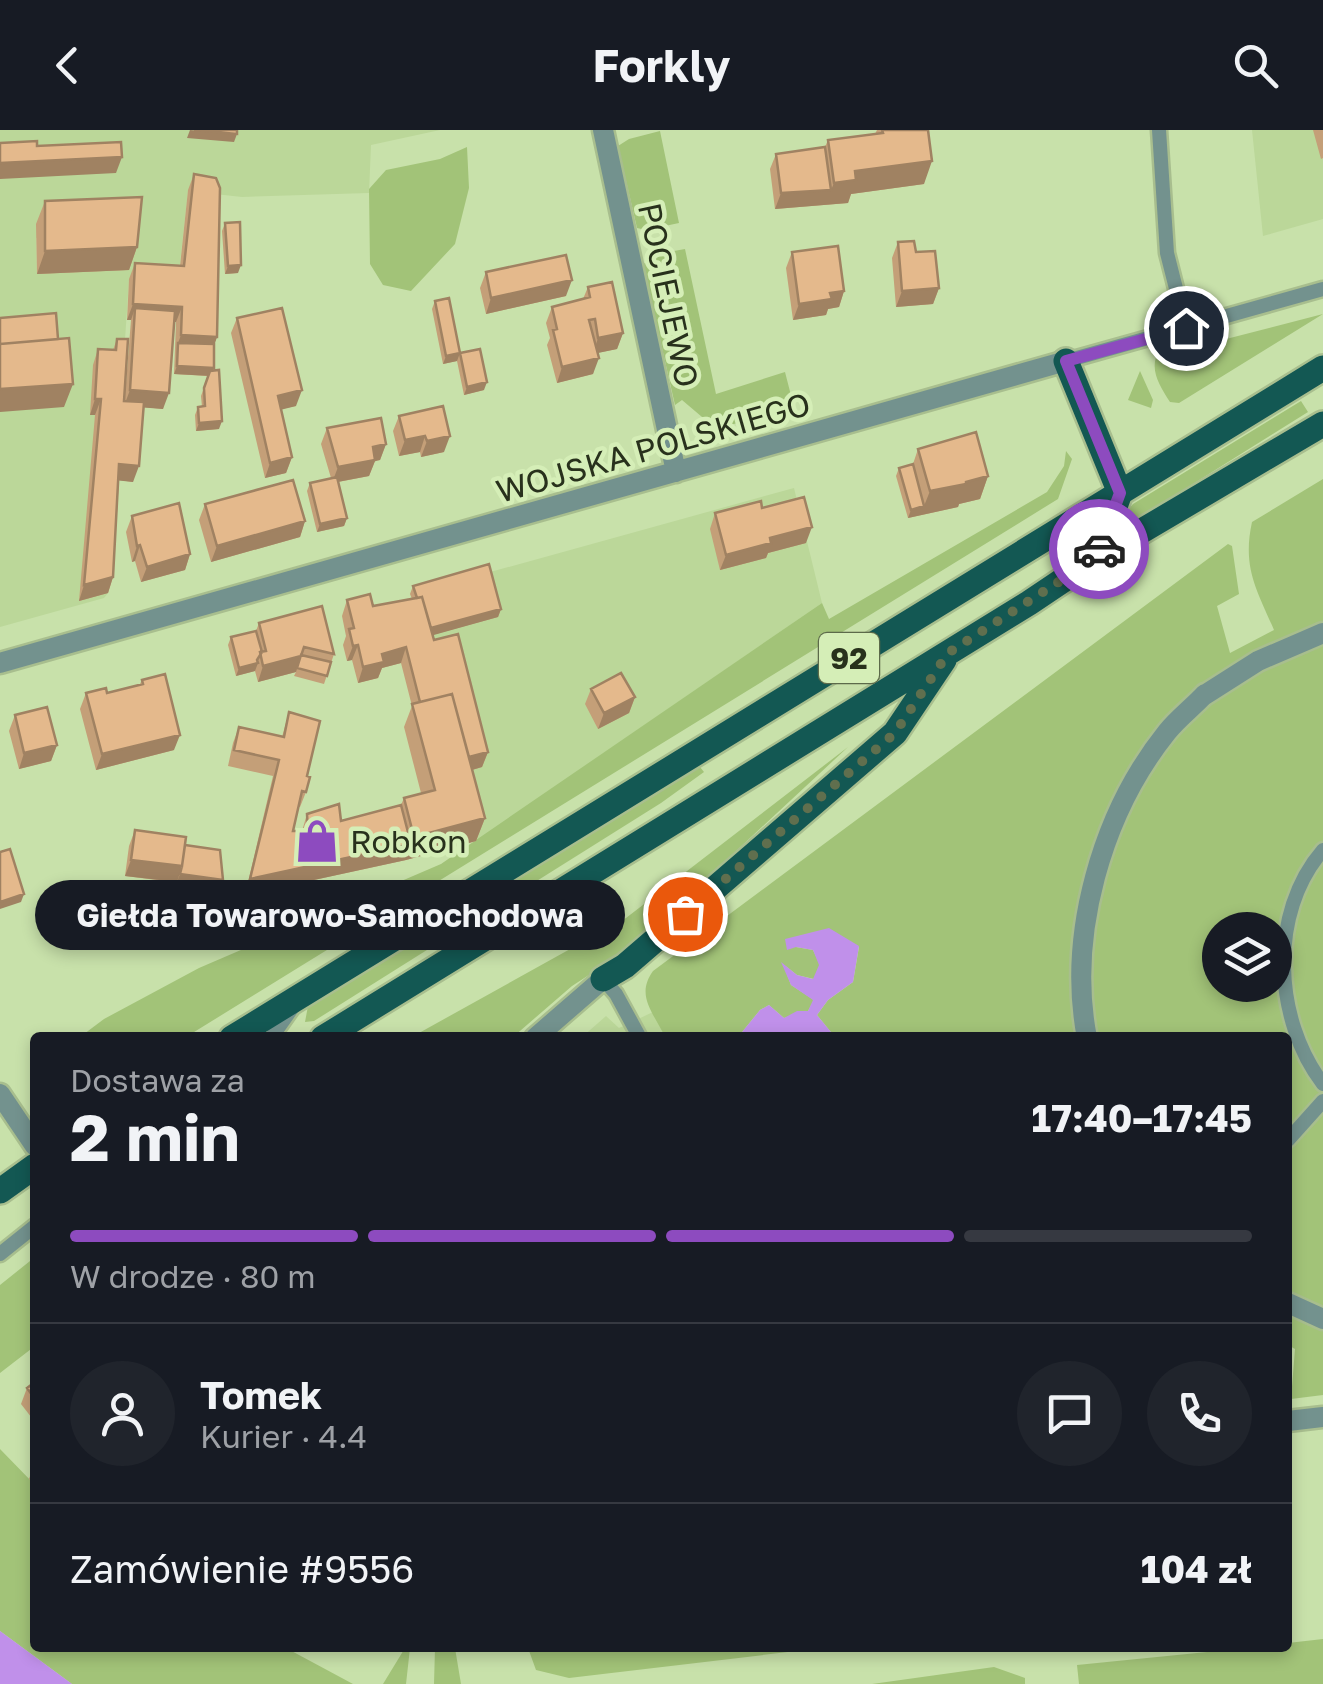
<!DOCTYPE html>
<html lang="pl">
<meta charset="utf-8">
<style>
body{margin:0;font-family:"Golos Text",sans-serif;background:#20242c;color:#f1f3f6;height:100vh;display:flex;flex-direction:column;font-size:38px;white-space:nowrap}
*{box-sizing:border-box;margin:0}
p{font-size:32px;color:#9ea1a6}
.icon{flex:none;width:55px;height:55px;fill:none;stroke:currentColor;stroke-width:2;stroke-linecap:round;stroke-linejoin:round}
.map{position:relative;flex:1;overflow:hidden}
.details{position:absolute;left:30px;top:902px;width:1262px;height:620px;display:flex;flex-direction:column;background:#171b24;border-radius:10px;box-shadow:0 5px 15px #0003}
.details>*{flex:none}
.tools{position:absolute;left:1202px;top:782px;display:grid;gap:20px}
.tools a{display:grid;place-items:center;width:90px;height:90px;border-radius:50%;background:#171b24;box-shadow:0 5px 15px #0003;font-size:50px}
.pin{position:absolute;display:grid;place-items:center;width:85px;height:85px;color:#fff;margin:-42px;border:5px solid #fff;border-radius:50%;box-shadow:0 2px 10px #0007}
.courier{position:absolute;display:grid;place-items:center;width:100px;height:100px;margin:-50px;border:8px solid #8d4bbf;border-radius:50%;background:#fff;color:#222;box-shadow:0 2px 12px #0007}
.bubble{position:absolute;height:70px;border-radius:35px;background:#171b24;box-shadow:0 5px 15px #0003;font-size:32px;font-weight:700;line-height:70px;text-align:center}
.headline em{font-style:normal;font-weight:700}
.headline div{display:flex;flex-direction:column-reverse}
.headline{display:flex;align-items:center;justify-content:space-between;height:170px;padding:0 40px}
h1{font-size:65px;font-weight:700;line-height:75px}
.bar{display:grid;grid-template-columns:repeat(4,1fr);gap:15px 10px;align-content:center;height:120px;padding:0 40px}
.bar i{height:12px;border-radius:8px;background:#363941}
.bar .active{background:#8d4bbf}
.bar p{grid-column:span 4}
.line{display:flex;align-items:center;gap:25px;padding:0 40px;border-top:2px solid #363941}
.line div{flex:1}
.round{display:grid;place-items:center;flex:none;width:105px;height:105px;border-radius:52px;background:#20242c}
header{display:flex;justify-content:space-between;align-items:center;height:130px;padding:0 40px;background:#171b24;font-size:45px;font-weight:700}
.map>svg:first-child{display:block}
.built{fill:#bbd799;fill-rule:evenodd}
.green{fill:#a2c378;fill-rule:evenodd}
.water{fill:#c090ea}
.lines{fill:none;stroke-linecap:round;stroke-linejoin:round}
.service-casing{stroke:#a8be8e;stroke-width:19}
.pedestrian-casing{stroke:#a8be8e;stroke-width:25}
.minor-casing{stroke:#a8be8e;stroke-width:25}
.primary-casing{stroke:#a8be8e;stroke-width:30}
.service{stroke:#73928e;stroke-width:14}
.pedestrian{stroke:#73928e;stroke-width:20}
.minor{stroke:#73928e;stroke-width:20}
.primary{stroke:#135853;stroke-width:25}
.wall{fill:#c49f78}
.shaded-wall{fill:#a08262}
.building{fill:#e4b98c;stroke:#a08262;stroke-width:2.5}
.done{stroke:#606f4e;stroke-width:10;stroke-dasharray:0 18}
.route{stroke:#8d4bbf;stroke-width:12}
.labels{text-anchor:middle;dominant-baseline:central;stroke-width:9;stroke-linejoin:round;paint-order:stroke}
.shield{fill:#d5eeb7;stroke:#5c6a4a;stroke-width:2.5}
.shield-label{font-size:30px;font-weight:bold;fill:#28311c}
.street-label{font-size:32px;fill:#28311c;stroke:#d5eeb7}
.poi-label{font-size:32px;fill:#28311c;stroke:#d5eeb7;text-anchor:start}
</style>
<header><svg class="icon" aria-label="back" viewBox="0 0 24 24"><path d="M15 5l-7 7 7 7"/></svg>Forkly<svg class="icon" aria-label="search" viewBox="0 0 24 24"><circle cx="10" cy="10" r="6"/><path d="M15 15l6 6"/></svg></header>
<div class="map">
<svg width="1323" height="1554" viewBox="0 0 1323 1554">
<rect width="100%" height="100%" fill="#c8e1aa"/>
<path class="built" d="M0 0H440L371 15 369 63 242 67 188 61 178 152 129 150 108 463 104 468 0 497ZM132 104 37 144 36 108Z
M1252 0H1323V89L1263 106Z
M794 358 822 473 476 711 411 464Z
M653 882 665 907 581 908 606 886 619 898Z"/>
<path class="green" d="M660 1 679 93 646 100 637 98 618 16 629 9Z
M467 17 469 58 455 114 411 161 383 155 370 134 369 59 386 40 440 29Z
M685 119 716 264 785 242 795 281 715 298 682 270 675 275 643 135 652 125Z
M1323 184 1179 273 1170 272C1161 258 1151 243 1156 227Z
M1140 241 1153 270 1151 278 1128 270Z
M1301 271 1308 282 1137 389H1129L1127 381 1133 374Z
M1066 321 1072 329 1058 369 186 907H80L104 889 199 838 441 734 822 473 829 489 1047 362 1064 336Z
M1323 349V1265L1291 1269 1295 1219 1288 1215V908L835 907 817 885 828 870 853 852 859 817H796L813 820 820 835 814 849 797 845 783 834 791 855 814 870 808 881 784 888 769 875 760 880 738 907H665C654 883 635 866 653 841L1228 414 1232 416 1239 464 1217 476 1230 523 1274 500C1257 460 1242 438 1252 392ZM1220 800H1275V855H1220Z
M848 617 635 815 572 856 513 907 410 908 626 788Z
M700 637 704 642 661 673 314 891 305 892 308 876Z
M30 1131 35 1135V1216L0 1243V1155Z
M0 1319 35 1355V1518H286L353 1554H72L0 1501Z
M1323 1509V1554H1079L1077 1535 1247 1518H1288V1513Z
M405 1518H410L406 1554H383Z
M435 1518H455L461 1554H434Z
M528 1518H822L569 1548 536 1540Z
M994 1537 1025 1548V1554H872Z"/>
<path class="water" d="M829 798 859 816 853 852 828 870 817 885 835 907H738L760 880 769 875 784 888 797 881H808L813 870 791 855 781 832 797 845 813 849 819 835 813 820 796 817 787 820 785 809Z
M0 1501 72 1554H0Z"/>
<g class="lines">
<g class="service-casing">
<path id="service" d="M1159 0 1167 123 1186 198
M1066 231 1323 159
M1323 720C1268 783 1274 890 1323 954
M603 849 616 864 640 908
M271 908 293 877
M1288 1010 1323 971
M0 1124 35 1096"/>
</g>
<g class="pedestrian-casing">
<path id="pedestrian" d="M1203 566 1258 531 1323 503
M1087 908C1067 805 1102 683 1167 602 1178 588 1193 577 1205 564
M1288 1173 1323 1189"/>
</g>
<g class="minor-casing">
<path id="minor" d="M603 0 676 342
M0 533 1066 231
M535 908 603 849
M0 964 35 1016
M1288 1291 1323 1287"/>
</g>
<g class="primary-casing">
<path id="primary" d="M1066 231 1120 363 1096 428
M603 849 625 836 895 603 944 530
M232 908 1323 238
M323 908 1029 473 1096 428 1323 294
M0 1061 35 1036"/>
</g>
<use href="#service" class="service"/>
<use href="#pedestrian" class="pedestrian"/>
<use href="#minor" class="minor"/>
<use href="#primary" class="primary"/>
</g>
<path class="wall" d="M877 0H928L924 54 851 64 848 73 775 79 770 39 776 24 825 17 828 10 875 4Z
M1313 0H1323V28L1321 29Z
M194 44 217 207 214 214 213 240 219 299 196 301 195 285 198 277H202L201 266 208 246 174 244 176 192H174L163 279 143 277 133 352 119 350 113 447 108 463 79 471 95 285H90L93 235 98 219 113 220 117 209 126 253 131 190H127L129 149 135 133 180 136 188 60Z
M45 71 137 117 129 140 37 144 36 94Z
M225 93 238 143 225 144 222 101Z
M898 112 916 122 939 158 933 174 896 177 892 128Z
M792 122 844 161 839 177 828 179 826 185 793 190 786 138Z
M486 142 566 166 486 184 480 158Z
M588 157 623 203 617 219 597 223 593 244 557 253 547 215 550 208 546 193 552 177 583 169Z
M435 171 460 223 484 260 464 265 457 231 443 234 432 179Z
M237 188 296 276 281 279 292 327 286 343 265 348 231 203Z
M399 286 444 322 421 327 420 322 399 326 393 301Z
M327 298 386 314 380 330 375 331 369 346 338 352 347 388 344 396 317 402 307 361 310 353 331 348 321 314Z
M918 319 988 346 980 369 959 374 958 377 908 388 896 346 899 338 913 334Z
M205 374 305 391 300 407 211 432 199 390Z
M762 378 806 413 768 423 766 428 720 440 710 399 715 383Z
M132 386 190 424 185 440 141 452 135 431 132 432 126 402Z
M413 456 501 479 498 487 432 505 488 622 482 637 472 640 485 688 476 711 406 730 245 765 273 646 228 636 233 613 239 597 282 607 289 582 307 646 306 662 300 677H299L293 701H302L307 684 341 691 401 675 404 668 421 663 404 597 412 576 401 533 382 538 378 548 358 553 352 530 347 531 343 515 346 506 342 486 347 470 373 476 412 469 410 464Z
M259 493 334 524 324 554 294 546 296 542 258 552 255 541 236 546 228 515 231 507 256 501Z
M142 550 174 620 96 640 80 579 86 563H107L140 554Z
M591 559 635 567 629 583 598 599 585 574Z
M15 585 57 615 51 631 19 639 9 601Z
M135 700 185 715 223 750 220 758 125 746 129 716Z
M35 1252V1292L21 1274 27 1258Z
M35 1338V1355L29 1349 32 1341Z"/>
<path class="shaded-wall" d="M190 0 237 4 234 12 187 8Z
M122 27 116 43 0 49V33Z
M932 31 924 54 851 64 848 73 775 79 781 63 831 60 834 53 855 41Z
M137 117 129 140 37 144 45 121Z
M241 135 238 143 225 144 228 136Z
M572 150 566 166 486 184 491 168Z
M939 158 933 174 896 177 902 161Z
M844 161 839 177 828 179 826 185 793 190 799 174 830 163Z
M133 174 182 177 176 192 135 190V178L131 190H127Z
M623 203 617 219 593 224 598 208Z
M181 205 217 207 212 222 178 213Z
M460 223 457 231 443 234 446 226Z
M599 228 593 244 557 253 562 237Z
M177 236 214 238 211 246 174 244Z
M487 252 484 260 464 265 467 257Z
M73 254 64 277 0 282V259Z
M130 260 169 263 163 279 124 276Z
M302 260 296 276 272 282 278 266Z
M95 269H101L95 285H90Z
M222 291 219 299 196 301 199 293Z
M425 306 420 322 399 326 405 310Z
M450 306 444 322 421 327 427 311Z
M386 314 380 330 375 331 369 346 332 353 338 337 373 317Z
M292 327 286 343 265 348 270 333Z
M119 334 139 336 133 352 114 350Z
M988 346 980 369 959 374 958 377 908 388 911 380 924 376 930 361Z
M347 388 344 396 317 402 320 394Z
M305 391 300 407 211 432 217 416Z
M812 397 806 413 768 423 766 428 720 440 726 425 770 408Z
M140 415 135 431 132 432 137 416Z
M190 424 185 440 141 452 147 437Z
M113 447 108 463 79 471 84 455Z
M501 479 498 487 423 508 426 500Z
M358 515 352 530 347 531 353 516Z
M406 517 401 533 382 538 378 548 358 553 363 537 382 524Z
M301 526 296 542 258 552 263 536Z
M258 533 255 541 236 546 239 538Z
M635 567 629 583 598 599 604 583Z
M180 605 174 620 96 640 102 624Z
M57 615 51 631 19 639 24 623Z
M488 622 482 637 458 644 464 628Z
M485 688 476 711 406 730 245 765 250 749 411 714 414 707Z
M131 730 182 736 177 752 125 746Z
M180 744 223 750 220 758 177 752Z
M24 764 21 772 0 779V772Z"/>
<path class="building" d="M194 0H237V4Z
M882 0H928L932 31 855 41 856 50 834 53 828 10 883 3Z
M37 11V16L121 12 122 27 0 33V13Z
M825 17 831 60 781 63 776 24Z
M194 44 216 48 220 58 217 207 181 205 182 177 133 174 135 133 184 136Z
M142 67 137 117 45 121V71Z
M240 92 241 135 228 136 225 93Z
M914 111 916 122 935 121 939 158 902 161 898 112Z
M838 116 844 161 830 163 832 169 799 174 792 122Z
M566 125 572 150 491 168 486 142Z
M612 152 623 203 598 208 595 189 589 190 599 228 562 237 553 200 557 199 552 177 590 167 588 157Z
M449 168 460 223 446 226 435 171Z
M135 178 175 181 169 263 130 260Z
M282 178 302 260 278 266 292 327 270 333 237 188Z
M56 183 58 209 0 214V188Z
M69 208 73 254 0 259V214Z
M117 209H128L124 271 144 272 139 336 119 334 113 447 84 455 101 269H95L98 219 116 220Z
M178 213 214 214V238L177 236Z
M480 219 487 252 467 257 460 223Z
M219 240 222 291 199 293 198 277 205 276 204 258 210 241Z
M443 276 450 306 427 311 425 306 405 310 399 286Z
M381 288 386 314 373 317 375 330 338 337 327 298Z
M976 302 988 346 966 352V354L930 361 918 319Z
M913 334 924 376 911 380 899 338Z
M337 347 347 388 320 394 310 353Z
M293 350 305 391 217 416 205 374Z
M804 367 812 397 770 408 771 413 726 425 715 383 761 371 762 378Z
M179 373 190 424 147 437 140 415 137 416 132 386Z
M489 434 501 479 431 498 422 467 417 468 413 456Z
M370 464 373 476 422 467 434 510 458 504 488 622 469 627 452 564 420 572 406 517 382 524 384 532 363 537 358 515 353 516 349 499 354 498 347 470Z
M322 476 334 524 304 517 301 526 263 536 260 522 266 521 259 493Z
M256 501 262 522 257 530 258 533 239 538 231 507Z
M301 525 331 532 327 546 297 538Z
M621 543 635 567 604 583 591 559Z
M165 544 180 605 102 624 86 563 106 558 107 563 143 554 142 550Z
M452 564 485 688 414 707 404 668 435 660 412 574Z
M47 577 57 615 24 623 15 585Z
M289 582 320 591 307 646 310 647 306 662 302 661 293 701H308L307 684 339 674 341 691 401 675 411 714 250 749 279 630 234 620 239 597 284 607Z
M135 700 186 707 182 736 131 730Z
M185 715 220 720 223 750 180 744 182 736Z
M10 719 24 764 0 772V722Z
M35 1252V1269L27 1258Z"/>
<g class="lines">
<path class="done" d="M685 784 895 603 948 523 1096 428 1099 419"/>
<path class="route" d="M1099 419 1120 363 1066 231 1186 198"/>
</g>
<defs>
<g id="shop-bare" transform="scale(3.45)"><path d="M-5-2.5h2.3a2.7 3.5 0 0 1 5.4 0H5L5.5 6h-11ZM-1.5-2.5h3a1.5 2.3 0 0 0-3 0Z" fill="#8d4bbf" stroke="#d5eeb7" stroke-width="2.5" paint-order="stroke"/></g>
</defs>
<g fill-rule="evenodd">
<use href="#shop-bare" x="317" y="711"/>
</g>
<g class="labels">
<rect class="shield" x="819" y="503" width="60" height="50" rx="8"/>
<g class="shield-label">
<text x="849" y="528">92</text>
</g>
<g class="street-label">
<text transform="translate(669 165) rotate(78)">POCIEJEWO</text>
<text transform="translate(653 317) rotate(-16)">WOJSKA POLSKIEGO</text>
</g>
<g class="poi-label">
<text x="350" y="711">Robkon</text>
</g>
</g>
</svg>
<div class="tools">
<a><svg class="icon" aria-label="layers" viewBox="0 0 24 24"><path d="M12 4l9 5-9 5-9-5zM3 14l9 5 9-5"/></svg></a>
</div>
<div class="pin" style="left:685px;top:784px;background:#ea580c"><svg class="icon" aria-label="bag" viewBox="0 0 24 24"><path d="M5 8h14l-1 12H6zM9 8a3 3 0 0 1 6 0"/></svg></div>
<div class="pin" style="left:1186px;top:198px;background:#1f2937"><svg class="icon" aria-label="home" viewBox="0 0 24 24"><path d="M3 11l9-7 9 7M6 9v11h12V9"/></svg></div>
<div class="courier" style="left:1099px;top:419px"><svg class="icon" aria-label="car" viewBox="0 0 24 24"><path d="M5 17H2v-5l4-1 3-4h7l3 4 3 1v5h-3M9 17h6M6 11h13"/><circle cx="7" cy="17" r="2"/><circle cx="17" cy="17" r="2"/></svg></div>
<div class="bubble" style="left:35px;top:750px;width:590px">Giełda Towarowo-Samochodowa</div>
<section class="details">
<div class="headline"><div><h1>2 min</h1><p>Dostawa za</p></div><em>17:40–17:45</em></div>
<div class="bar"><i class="active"></i><i class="active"></i><i class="active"></i><i></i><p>W drodze · 80 m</p></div>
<div class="line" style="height:180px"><a class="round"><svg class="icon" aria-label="person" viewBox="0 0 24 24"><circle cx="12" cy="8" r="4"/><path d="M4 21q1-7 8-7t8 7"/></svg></a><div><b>Tomek</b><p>Kurier · 4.4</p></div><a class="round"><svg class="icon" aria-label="chat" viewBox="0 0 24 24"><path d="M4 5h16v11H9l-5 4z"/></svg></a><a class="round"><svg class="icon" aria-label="phone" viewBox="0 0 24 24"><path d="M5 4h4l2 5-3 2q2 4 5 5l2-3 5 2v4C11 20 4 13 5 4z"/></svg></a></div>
<div class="line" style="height:130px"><div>Zamówienie #9556</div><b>104 zł</b></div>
</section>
</div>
